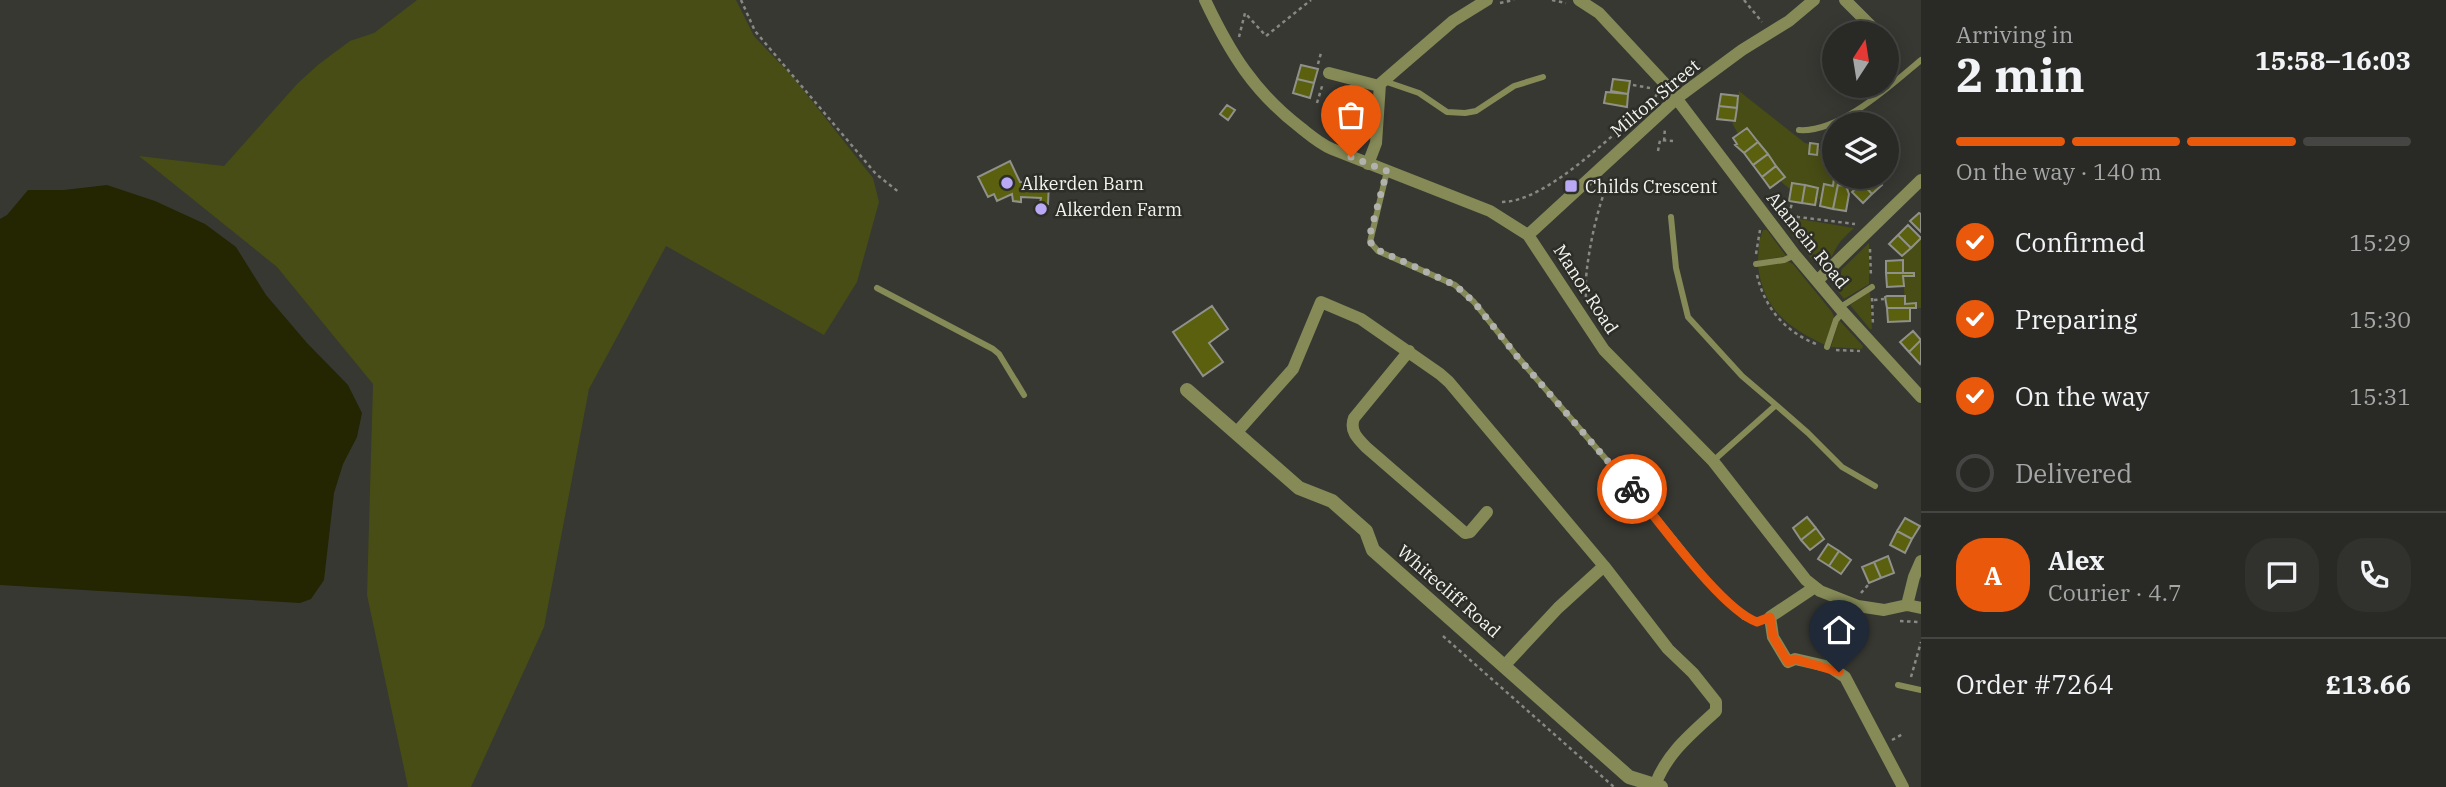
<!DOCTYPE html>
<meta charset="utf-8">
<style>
body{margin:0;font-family:"IBM Plex Serif",serif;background:#31322e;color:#f1f3f6;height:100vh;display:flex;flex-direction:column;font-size:26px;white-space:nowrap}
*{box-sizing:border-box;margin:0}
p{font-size:23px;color:#a5a7a7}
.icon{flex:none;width:38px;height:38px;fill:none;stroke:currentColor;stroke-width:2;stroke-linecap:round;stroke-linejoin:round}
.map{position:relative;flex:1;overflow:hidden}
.details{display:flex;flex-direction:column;background:#292a26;width:525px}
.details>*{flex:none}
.needle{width:46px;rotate:12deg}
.buttons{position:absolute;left:1822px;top:21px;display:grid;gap:14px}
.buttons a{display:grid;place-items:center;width:77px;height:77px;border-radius:50%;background:#292a26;box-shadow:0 4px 18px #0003,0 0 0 2px #454643;font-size:35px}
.pin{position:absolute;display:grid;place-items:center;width:60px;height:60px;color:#fff;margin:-72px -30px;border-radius:50% 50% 50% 0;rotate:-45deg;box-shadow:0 0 7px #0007}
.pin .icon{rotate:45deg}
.courier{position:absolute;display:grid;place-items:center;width:70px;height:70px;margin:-35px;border:5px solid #ea580c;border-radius:50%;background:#fff;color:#222;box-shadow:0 2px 9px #0007}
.headline em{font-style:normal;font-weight:700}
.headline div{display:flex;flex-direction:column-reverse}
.headline{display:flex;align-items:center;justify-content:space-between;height:119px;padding:0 35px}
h1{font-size:46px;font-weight:700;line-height:52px}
.bar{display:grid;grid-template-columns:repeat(4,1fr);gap:10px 7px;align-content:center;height:84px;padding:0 35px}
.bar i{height:9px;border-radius:5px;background:#454643}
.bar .on{background:#ea580c}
.bar p{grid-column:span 4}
.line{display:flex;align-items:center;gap:18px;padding:0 35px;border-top:2px solid #454643}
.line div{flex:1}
.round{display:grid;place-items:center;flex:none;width:74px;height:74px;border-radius:28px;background:#31322e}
ol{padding:0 35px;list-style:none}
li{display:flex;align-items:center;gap:21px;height:77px}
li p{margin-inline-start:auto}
li .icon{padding:7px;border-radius:50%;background:#ea580c;color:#fff;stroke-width:4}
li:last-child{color:#a5a7a7}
li i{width:38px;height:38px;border:4px solid #454643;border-radius:50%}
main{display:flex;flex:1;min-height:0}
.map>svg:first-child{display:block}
.green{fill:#484c15}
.water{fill:#232600}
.building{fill:#5a600d;stroke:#90918a;stroke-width:2}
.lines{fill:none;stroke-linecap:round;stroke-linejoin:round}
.path{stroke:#888884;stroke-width:2.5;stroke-dasharray:3.5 3.5;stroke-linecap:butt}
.service{stroke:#858a57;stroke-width:6}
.minor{stroke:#858a57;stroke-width:12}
.tertiary{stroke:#858a57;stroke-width:14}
.done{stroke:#b1b2ae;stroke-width:7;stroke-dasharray:0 12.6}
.route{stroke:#ea580c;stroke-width:9}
.poi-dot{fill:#baaaf6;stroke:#2d2e28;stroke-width:2.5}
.labels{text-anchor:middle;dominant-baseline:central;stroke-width:5;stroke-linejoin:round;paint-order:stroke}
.street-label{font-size:18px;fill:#f3f3f0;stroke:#2d2e28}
.poi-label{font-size:18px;fill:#f3f3f0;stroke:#2d2e28;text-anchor:start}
</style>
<main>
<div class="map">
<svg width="1921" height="787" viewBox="0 0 1921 787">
<rect width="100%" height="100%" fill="#373832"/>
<path class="green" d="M417 0H736L754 36 793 77 873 178 879 202 857 282 824 335 666 246 589 389 544 627 471 787H408L367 595 373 384 277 267 139 156 224 166 298 83 319 64 350 41 374 33Z
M1739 91 1805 143 1810 144 1809 154 1817 155 1818 144 1819 149H1827L1824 134 1833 130 1834 177H1868L1852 192 1849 189V194L1846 186 1838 185 1834 178 1833 186 1824 185 1821 200 1819 199 1817 206 1815 205 1818 188 1793 183 1791 190 1780 181 1785 177 1751 132 1746 128 1738 134 1732 123 1735 121Z
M1776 210 1793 218 1854 228C1849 233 1844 237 1840 242 1831 254 1834 264 1813 261L1775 213Z
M1763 230H1767L1786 256 1758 261 1759 241Z
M1921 238V308H1916L1915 303 1905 304 1903 276 1914 273H1903L1902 256Z
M1869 243V284L1844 299 1837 290 1838 279 1842 269Z
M1787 261 1793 264 1832 312 1834 317 1825 345C1788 328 1763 309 1758 266Z
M1870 291 1872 329H1870L1850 305Z
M1839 320 1863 346 1862 349 1831 347Z"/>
<path class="water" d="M107 185 155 201 205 224 236 247 266 295 307 343 348 385 362 413 357 437 343 464 334 493 324 580 311 599 300 603 0 585V219L7 215 28 190H64Z"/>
<path class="building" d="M1301 65 1318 69 1314 83 1297 79Z
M1297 79 1314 83 1310 98 1293 93Z
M1613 79 1630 81 1628 94 1611 91Z
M1606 92 1628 94 1627 107 1604 103Z
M1721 94 1738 96 1737 108 1719 106Z
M1227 105 1235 110 1228 120 1220 114Z
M1719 106 1737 108 1735 121 1717 119Z
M1747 128 1758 142 1744 153 1735 145 1737 144 1733 138Z
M1758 142 1768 154 1753 165 1744 153Z
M1810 143 1818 144 1817 155 1809 154Z
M1768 154 1776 166 1762 177 1753 165Z
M1010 161 1020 182 1049 183 1048 204 1040 203 1041 198 1021 197V202L1013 201 1012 194 997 201 994 194 988 197 978 177Z
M1776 166 1785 177 1770 188 1762 177Z
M1868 177H1874L1882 185 1872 194 1862 183Z
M1834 178 1839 179 1833 209 1820 206 1824 184 1833 186Z
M1792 183 1805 185 1802 203 1789 201Z
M1862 183 1872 194 1863 203 1852 192Z
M1805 185 1818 188 1815 205 1802 203Z
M1838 185 1846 186 1849 194 1846 211 1833 209Z
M1919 213 1921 214V232L1910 221Z
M1908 225 1921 238 1911 248 1898 235Z
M1898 235 1911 248 1902 256 1889 244Z
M1903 260V273H1886V261Z
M1886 273H1914V276H1903L1904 286 1887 287Z
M1887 296H1905V304L1916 303V308H1887L1885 297Z
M1212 306 1228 329 1209 343 1223 362 1203 376 1173 332Z
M1887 308H1910V321L1888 322Z
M1913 331 1921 340 1909 352 1900 342Z
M1921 340V362L1920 364 1909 352Z
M1807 517 1816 528 1801 540 1793 528Z
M1905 518 1920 526 1912 539 1897 531Z
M1816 528 1824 539 1810 550 1801 540Z
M1897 531 1912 539 1905 553 1890 545Z
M1828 544 1839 551 1829 566 1818 559Z
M1839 551 1851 560 1841 574 1829 566Z
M1888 556 1894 573 1881 578 1874 562Z
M1874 562 1881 578 1869 583 1862 567Z"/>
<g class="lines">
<path class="path" d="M741 0 755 31 876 174 900 193
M1552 0 1566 3
M1744 0 1762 22
M1500 3 1514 0
M1239 37 1245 13 1266 36 1311 0
M1318 64 1321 53
M1633 85 1650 88
M1317 103 1323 83
M1664 141 1665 128
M1658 151 1660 140 1673 141
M1502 202C1548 202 1617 129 1653 101L1657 94
M1777 209 1798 217 1855 224
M1789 215 1792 203
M1870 249 1871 277
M1756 254 1760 230
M1757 275C1765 309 1786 333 1819 345
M1586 297C1583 270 1598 200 1611 177
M1872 298 1873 326
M1874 300 1884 299
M1836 350 1860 351
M1861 593 1868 585
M1900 621 1918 622
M1443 636 1614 787
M1911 677 1921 642
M1892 740 1903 734"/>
<path class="service" d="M1384 81 1419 93 1447 112 1465 113 1476 111 1514 86 1543 77
M1799 130C1840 133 1891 85 1921 60
M1387 171 1370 242 1378 251 1455 285 1474 302 1516 355 1656 517 1709 583 1744 617 1757 622 1770 617
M1671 217 1676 268 1688 317 1742 376 1776 405 1713 461
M1756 264 1784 260 1795 255
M877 288 993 349 999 354 1024 395
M1839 308 1872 287
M1827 347 1836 320 1843 312
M1776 405 1808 433 1842 467 1875 486
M1898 685 1921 690"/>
<path class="minor" d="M1205 0C1230 53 1254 92 1301 128 1311 136 1320 144 1332 149L1490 211 1528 235 1604 350 1713 461 1806 580 1820 591 1858 606 1884 610 1907 605 1921 608
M1579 0 1599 13 1667 86 1795 255 1843 312 1921 397
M1845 0 1875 30
M1329 73 1379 86
M1368 164 1376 143 1380 84 1453 21 1487 0
M1528 235 1677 98 1742 50 1789 21 1814 0
M1817 281 1921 180
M1409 351 1354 418C1349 431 1358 439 1367 448L1465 533 1470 532 1487 512
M1236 433 1293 369 1321 302 1361 319 1440 374 1449 382 1604 566 1668 649 1693 673 1716 702V711C1691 734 1667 753 1655 785
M1815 587 1770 617 1773 637 1788 662 1795 659 1830 667 1845 677 1903 787
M1907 605 1914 577 1921 561
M1504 666 1558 608 1604 566"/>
<path class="tertiary" d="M1187 390 1299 488 1332 501 1366 531 1373 550 1629 777 1661 787"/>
</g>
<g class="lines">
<path class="done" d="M1351 157 1387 171 1370 234V242L1378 250 1455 285 1474 302 1516 355 1632 489"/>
<path class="route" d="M1632 489C1660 522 1721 609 1757 622L1770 617 1773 637 1788 662 1795 659 1839 672"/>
</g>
<g class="poi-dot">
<circle cx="1007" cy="183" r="7"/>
<rect x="1564" y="179" width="14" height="14" rx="3.5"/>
<circle cx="1041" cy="209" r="7"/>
</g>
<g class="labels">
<g class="street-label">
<text transform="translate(1655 98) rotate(-40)">Milton Street</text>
<text transform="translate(1808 240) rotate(51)">Alamein Road</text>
<text transform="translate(1586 289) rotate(57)">Manor Road</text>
<text transform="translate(1449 591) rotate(41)">Whitecliff Road</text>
</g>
<g class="poi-label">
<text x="1021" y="183">Alkerden Barn</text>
<text x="1585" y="186">Childs Crescent</text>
<text x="1055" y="209">Alkerden Farm</text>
</g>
</g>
</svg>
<div class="buttons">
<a><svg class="needle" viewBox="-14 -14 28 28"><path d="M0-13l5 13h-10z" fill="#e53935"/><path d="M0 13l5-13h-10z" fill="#a5a7a7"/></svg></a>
<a><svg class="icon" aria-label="layers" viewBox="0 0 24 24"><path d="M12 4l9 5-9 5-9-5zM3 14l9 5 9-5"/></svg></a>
</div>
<div class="pin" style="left:1351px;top:157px;background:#ea580c"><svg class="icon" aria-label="bag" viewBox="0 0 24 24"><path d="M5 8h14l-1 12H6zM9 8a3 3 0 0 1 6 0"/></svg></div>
<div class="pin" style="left:1839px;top:672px;background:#1f2937"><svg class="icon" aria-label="home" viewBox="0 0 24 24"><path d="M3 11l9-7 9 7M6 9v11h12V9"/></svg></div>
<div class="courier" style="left:1632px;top:489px"><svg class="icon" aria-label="bike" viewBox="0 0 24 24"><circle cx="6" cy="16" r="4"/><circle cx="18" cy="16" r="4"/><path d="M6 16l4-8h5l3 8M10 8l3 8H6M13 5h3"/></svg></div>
</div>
<section class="details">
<div class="headline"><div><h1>2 min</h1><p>Arriving in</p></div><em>15:58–16:03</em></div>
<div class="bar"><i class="on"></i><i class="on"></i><i class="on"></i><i></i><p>On the way · 140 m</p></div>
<ol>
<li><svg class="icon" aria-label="check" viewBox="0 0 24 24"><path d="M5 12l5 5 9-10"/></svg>Confirmed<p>15:29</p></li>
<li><svg class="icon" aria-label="check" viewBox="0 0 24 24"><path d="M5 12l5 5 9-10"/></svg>Preparing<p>15:30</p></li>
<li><svg class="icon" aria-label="check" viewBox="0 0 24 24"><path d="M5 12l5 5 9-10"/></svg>On the way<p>15:31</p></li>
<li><i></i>Delivered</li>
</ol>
<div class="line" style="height:126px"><b class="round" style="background:#ea580c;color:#fff">A</b><div><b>Alex</b><p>Courier · 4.7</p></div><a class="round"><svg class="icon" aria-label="chat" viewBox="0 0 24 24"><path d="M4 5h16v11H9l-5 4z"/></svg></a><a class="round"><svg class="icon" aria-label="phone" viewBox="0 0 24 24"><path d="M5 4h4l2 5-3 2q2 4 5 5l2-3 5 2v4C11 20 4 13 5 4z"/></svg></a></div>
<div class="line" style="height:91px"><div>Order #7264</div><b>£13.66</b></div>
</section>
</main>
